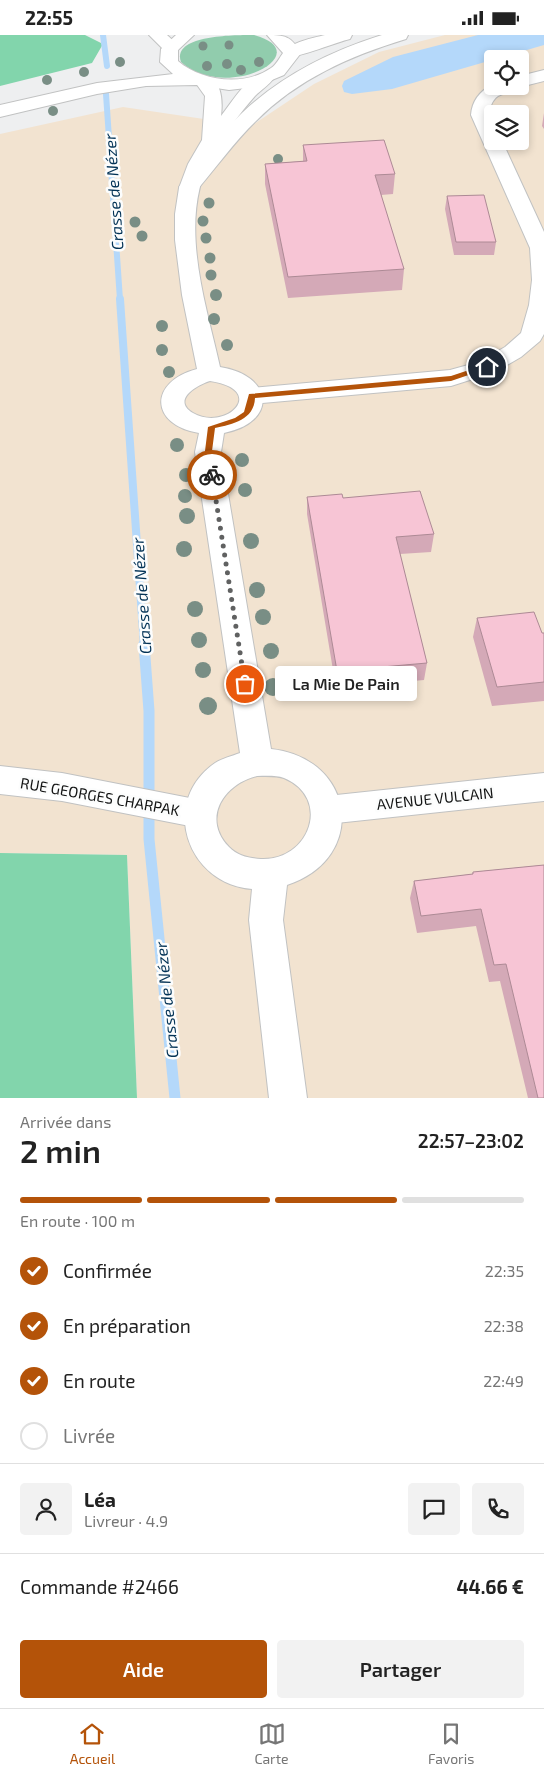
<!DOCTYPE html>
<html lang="fr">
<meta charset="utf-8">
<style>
body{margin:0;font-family:"Exo 2",sans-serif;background:#f2f2f2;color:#222;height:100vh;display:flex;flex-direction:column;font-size:19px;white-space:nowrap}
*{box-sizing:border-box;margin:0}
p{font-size:16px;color:#767676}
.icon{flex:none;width:28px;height:28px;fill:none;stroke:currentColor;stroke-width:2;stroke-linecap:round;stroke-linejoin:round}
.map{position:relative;height:1063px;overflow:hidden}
.panel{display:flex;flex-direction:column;background:#fff;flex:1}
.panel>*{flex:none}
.tools{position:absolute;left:484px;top:15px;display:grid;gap:10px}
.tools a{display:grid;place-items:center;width:45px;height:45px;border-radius:5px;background:#fff;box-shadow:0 2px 8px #0003;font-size:25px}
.pin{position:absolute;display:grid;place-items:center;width:42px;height:42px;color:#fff;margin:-21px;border:2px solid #fff;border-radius:50%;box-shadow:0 1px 5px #0007}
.courier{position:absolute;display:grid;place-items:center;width:50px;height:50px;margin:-25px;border:4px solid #b45309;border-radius:50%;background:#fff;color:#222;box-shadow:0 1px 6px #0007}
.bubble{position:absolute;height:35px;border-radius:5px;background:#fff;box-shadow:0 2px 8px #0003;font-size:16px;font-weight:600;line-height:35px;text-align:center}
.overview em{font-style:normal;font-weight:600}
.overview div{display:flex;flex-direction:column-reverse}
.overview{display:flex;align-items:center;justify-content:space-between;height:85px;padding:0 20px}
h1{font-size:32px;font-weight:600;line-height:38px}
.bar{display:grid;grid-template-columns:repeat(4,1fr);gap:8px 5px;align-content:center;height:60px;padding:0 20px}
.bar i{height:6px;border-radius:4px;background:#e0e0e0}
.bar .active{background:#b45309}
.bar p{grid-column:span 4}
.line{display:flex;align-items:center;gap:12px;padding:0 20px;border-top:1px solid #e0e0e0}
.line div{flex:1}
.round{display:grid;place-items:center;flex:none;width:52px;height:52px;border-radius:5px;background:#f2f2f2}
ol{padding:0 20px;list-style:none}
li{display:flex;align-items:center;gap:15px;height:55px}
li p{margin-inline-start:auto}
li .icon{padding:5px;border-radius:50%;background:#b45309;color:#fff;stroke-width:4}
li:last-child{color:#767676}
li i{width:28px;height:28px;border:2px solid #e0e0e0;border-radius:50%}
.cta{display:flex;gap:10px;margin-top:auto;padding:10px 20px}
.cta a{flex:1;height:58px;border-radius:5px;background:#b45309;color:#fff;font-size:20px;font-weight:600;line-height:58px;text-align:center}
.cta a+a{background:#f2f2f2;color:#222}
.status{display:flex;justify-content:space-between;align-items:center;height:35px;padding:0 25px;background:#fff;direction:ltr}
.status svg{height:14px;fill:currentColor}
.tabs{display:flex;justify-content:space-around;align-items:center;height:70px;border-top:1px solid #e0e0e0;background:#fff;font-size:14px;color:#767676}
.tabs a{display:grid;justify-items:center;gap:2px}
.tabs .active{color:#b45309}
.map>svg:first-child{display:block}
.industrial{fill:#f2e3d0;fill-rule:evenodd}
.green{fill:#91ccad}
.forest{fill:#82d5ac}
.water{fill:#b4d8fa}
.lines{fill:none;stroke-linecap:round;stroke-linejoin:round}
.stream-far2{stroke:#b4d8fa;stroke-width:6}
.stream-far1{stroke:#b4d8fa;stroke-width:8}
.stream{stroke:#b4d8fa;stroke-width:11}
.minor-casing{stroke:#c1c2c2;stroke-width:2}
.tertiary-casing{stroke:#c1c2c2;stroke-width:2}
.primary-casing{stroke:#c1c2c2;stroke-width:2}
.trunk-casing{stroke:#c1c2c2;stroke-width:2}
.minor{fill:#fff;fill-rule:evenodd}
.tertiary{fill:#fff;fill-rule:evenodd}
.primary{fill:#fff;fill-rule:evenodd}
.trunk{fill:#fff;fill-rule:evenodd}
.tree{fill:#798e85}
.wall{fill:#d4a9b7}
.building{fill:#f7c5d5;stroke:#ad8a95}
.route{fill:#b45309}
.done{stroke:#606161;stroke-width:5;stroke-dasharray:0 9}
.labels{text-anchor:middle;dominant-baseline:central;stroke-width:5;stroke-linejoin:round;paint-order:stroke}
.street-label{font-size:15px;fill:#131414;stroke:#fcfdfd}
.water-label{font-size:16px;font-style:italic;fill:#033356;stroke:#fcfdfd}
</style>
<div class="status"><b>22:55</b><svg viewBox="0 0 49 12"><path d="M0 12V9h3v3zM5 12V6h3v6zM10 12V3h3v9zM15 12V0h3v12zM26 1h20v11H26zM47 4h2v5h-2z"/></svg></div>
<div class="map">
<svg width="544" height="1063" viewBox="0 0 544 1063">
<rect width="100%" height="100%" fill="#eeeff0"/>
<path class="industrial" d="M445 0H544V1063H137L127 820 0 818V99L123 72 251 91 314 49 379 17ZM492 24H520V51H492ZM492 79H520V106H492Z"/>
<path class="green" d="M254 0C320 18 226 68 181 27 171 0 234 0 254 0Z"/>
<path class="forest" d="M0 0H85L103 9 92 28 0 51Z
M0 818 127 820 137 1063H0Z"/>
<path class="water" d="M478 0H544V10L392 54 352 59 344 57 342 51 344 46 393 22Z"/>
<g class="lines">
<path class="stream-far2" d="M103 0 107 31
M106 59 120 265"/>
<path class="stream-far1" d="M120 264 144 611"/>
<path class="stream" d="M144 609 149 676V804L175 1063"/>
<g class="minor-casing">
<path id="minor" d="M544 35V46L520 52 516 51H520V41Z
M492 50 515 51C511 57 504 58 498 61 484 71 492 92 492 106H502L544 197V299L540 306 521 322 495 337 451 351 252 369 243 367 240 361 243 355 252 353 450 335 479 327 505 312 521 298 529 270 532 245 530 213 471 80C472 66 480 56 492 50Z
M0 731 62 738 200 765 211 769 216 779 211 789 200 793 62 766 0 759Z
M544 738V766L327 789 316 785 311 775 316 765 327 761Z"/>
</g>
<g class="tertiary-casing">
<path id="tertiary" d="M149 0H167L180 12 177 16H165Z
M265 38 271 39 274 43C269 50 261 55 255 61 240 78 225 98 214 117 176 182 205 264 220 332 273 340 279 387 224 398L221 417 271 714C355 723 369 823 287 850L283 885 307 1063H269L249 885 252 854C187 849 159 767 215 728 223 723 232 721 240 718L195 417 199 398C150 390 148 347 197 334L182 260 175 205V179L179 153 188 129 202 105 205 61 195 47 198 43C222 37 223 65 221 81 233 66 245 43 265 38ZM210 346C269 355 226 397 193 378 171 365 197 350 210 346ZM257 741C265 741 276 740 284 743 332 763 310 826 261 824 248 823 238 821 229 812 201 783 224 749 257 741Z"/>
</g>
<g class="primary-casing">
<path id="primary" d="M176 0H194L178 15V26C201 46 244 52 271 33 276 30 280 22 283 18L267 0C285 0 291 1 301 18L284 40 255 52 229 55 197 50 146 51 97 59 0 82V70L97 48 173 39 160 27 161 14Z"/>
</g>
<g class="trunk-casing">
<path id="trunk" d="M325 0H352L350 4C337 7 295 24 286 22L283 18C291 7 313 3 325 0Z
M382 0H408L406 4C350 21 298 44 256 86 234 107 216 133 196 156L189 158 182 156 179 152 182 148C202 125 220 99 242 78 282 40 331 16 382 0Z"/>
</g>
<use href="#minor" class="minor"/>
<use href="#tertiary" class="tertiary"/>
<use href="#primary" class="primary"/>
<use href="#trunk" class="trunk"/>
</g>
<g class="tree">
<circle cx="229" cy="10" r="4.5"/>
<circle cx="203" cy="11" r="4.5"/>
<circle cx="120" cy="27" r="5"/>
<circle cx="259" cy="27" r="5"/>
<circle cx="227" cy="29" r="5"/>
<circle cx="207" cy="31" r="5"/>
<circle cx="241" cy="35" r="5"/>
<circle cx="84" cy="37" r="5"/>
<circle cx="47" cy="45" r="5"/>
<circle cx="53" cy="76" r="5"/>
<circle cx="278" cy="124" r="5"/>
<circle cx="209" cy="168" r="5.5"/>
<circle cx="203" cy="186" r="5.5"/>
<circle cx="135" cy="187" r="5.5"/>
<circle cx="142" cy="201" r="5.5"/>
<circle cx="206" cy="203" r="5.5"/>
<circle cx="210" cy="223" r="5.5"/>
<circle cx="211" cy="240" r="5.5"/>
<circle cx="216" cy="260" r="6"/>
<circle cx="214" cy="284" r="6"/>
<circle cx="162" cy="291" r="6"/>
<circle cx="227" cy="310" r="6"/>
<circle cx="162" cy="315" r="6"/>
<circle cx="169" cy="337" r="6"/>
<circle cx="177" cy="410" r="7"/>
<circle cx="242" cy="425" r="7"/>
<circle cx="186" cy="440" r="7"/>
<circle cx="245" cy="455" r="7"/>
<circle cx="185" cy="461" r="7"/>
<circle cx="187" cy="481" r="8"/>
<circle cx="251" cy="506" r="8"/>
<circle cx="184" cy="514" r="8"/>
<circle cx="257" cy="555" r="8"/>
<circle cx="195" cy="574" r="8"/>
<circle cx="263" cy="582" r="8"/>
<circle cx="199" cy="605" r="8"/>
<circle cx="271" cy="616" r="8"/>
<circle cx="203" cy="635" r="8"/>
<circle cx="273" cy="652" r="9"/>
<circle cx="208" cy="671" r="9"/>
</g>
<path class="wall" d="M544 78V94L542 91Z
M303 110 395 139 393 159 381 160 404 234 402 255 288 263 265 149V129L303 126Z
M447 161 496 207 494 220H454L445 174Z
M307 462 343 463 434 499 431 517 400 519 427 628 424 645 336 653 307 479Z
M477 583 542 598H544V666L492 671 473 602Z
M544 830V1063H528L500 946 489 947 476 891 417 898 410 863 414 846 472 839 473 837Z"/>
<path class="building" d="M384 105 395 139 375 140 404 234 288 242 265 129 307 126 303 110Z
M484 160 496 207H456L447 161Z
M420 456 434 499 396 502 427 628 337 636 307 462 342 459 343 463Z
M534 577 542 598H544V647L497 652 477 583Z
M544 830V1063H538L506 929 494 930 481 874 421 881 414 846 473 839V837Z"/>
<path class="route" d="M487 329 489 333 451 346 255 363C254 385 233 389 215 393L212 416 216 440 212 443 208 440 205 416 208 392 235 383 244 377 249 359 451 341Z"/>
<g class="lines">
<path class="done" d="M212 440 245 649"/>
</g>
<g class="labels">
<g class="street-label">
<text transform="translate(100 761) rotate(10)">RUE GEORGES CHARPAK</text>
<text transform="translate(435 763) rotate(-6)">AVENUE VULCAIN</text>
</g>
<g class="water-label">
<text transform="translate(113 157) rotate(-94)">Crasse de Nézer</text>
<text transform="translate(141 561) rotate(-94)">Crasse de Nézer</text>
<text transform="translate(166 965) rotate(-96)">Crasse de Nézer</text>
</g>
</g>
</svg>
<div class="tools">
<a><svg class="icon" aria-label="locate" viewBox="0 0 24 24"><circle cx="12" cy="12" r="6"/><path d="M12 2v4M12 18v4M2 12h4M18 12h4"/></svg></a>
<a><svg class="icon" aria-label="layers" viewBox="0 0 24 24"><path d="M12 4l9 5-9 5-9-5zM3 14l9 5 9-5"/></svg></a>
</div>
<div class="pin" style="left:245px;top:649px;background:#ea580c"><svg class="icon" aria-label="bag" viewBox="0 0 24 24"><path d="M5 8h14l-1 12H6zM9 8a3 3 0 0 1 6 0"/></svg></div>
<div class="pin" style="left:487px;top:332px;background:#1f2937"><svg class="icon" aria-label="home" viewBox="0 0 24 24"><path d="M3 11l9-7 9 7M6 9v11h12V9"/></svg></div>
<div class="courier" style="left:212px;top:440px"><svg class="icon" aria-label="bike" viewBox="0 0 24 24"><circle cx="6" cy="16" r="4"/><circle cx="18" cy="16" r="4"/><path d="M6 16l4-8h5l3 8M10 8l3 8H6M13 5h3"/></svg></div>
<div class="bubble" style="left:275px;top:631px;width:142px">La Mie De Pain</div>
</div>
<section class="panel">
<div class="overview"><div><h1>2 min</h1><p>Arrivée dans</p></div><em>22:57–23:02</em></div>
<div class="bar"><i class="active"></i><i class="active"></i><i class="active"></i><i></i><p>En route · 100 m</p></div>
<ol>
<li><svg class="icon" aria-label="check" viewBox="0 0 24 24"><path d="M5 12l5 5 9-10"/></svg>Confirmée<p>22:35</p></li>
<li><svg class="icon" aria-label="check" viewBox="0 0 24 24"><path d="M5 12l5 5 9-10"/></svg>En préparation<p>22:38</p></li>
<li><svg class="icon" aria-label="check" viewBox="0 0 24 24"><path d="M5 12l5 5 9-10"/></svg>En route<p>22:49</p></li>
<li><i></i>Livrée</li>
</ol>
<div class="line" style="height:90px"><a class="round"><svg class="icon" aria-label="person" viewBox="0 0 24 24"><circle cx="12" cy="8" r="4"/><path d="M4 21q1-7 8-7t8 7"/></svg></a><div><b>Léa</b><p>Livreur · 4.9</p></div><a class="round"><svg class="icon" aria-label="chat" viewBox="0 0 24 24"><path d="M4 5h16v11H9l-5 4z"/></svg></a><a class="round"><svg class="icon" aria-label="phone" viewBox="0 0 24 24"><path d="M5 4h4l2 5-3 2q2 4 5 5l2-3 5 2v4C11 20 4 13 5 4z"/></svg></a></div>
<div class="line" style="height:65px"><div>Commande #2466</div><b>44.66 €</b></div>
<div class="cta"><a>Aide</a><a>Partager</a></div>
</section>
<nav class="tabs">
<a class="active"><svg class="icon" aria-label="home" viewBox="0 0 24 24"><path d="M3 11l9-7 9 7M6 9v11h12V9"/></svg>Accueil</a>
<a><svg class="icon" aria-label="map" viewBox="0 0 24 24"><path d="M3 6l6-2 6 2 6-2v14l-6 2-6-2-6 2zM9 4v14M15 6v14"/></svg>Carte</a>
<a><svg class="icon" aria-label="saved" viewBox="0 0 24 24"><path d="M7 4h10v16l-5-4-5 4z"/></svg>Favoris</a>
</nav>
